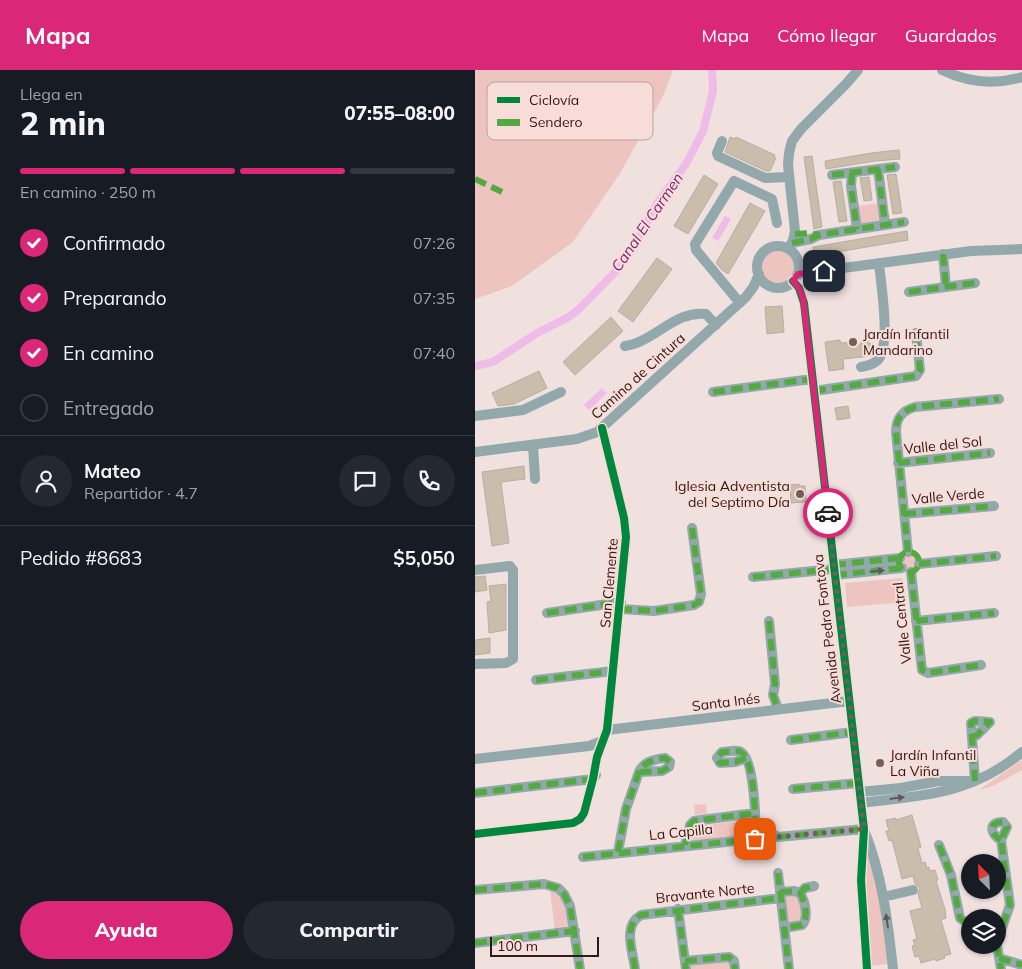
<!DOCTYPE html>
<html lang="es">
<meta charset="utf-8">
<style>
body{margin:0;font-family:Mulish,sans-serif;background:#242831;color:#f1f3f6;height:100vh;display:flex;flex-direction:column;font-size:19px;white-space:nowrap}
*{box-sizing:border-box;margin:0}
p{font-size:16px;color:#9ea1a6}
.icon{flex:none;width:28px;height:28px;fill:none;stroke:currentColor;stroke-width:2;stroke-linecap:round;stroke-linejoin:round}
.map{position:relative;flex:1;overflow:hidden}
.sheet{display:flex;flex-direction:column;background:#171b24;width:475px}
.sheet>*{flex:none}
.needle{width:32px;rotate:336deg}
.controls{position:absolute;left:486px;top:784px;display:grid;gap:10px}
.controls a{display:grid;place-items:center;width:45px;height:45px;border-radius:50%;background:#171b24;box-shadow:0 1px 4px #0004;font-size:25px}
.scale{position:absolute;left:15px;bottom:12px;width:109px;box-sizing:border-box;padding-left:5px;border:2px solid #301816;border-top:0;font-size:14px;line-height:18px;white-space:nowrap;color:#301816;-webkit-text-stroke:4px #f7dcd8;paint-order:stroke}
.pin{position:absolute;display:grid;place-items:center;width:42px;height:42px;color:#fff;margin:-21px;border-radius:10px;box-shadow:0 2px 8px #0006}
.courier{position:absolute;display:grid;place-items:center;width:50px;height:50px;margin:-25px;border:4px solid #db2777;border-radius:50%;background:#fff;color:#222;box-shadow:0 1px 6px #0007}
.summary em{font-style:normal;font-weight:800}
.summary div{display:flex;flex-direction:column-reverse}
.summary{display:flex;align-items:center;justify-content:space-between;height:85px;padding:0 20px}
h1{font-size:32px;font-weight:800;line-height:38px}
.bar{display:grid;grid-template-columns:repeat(4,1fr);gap:8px 5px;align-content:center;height:60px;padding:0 20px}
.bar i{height:6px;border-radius:4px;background:#363941}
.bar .on{background:#db2777}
.bar p{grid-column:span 4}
.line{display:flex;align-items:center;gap:12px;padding:0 20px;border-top:1px solid #363941}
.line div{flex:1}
.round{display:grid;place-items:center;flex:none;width:52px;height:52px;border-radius:26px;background:#242831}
ol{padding:0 20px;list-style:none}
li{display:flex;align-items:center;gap:15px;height:55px}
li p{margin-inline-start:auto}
li .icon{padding:5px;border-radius:50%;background:#db2777;color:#fff;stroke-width:4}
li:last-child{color:#9ea1a6}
li i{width:28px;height:28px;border:2px solid #363941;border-radius:50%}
.button{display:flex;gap:10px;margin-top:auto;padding:10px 20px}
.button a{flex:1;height:58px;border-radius:30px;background:#db2777;color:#fff;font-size:20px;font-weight:800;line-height:58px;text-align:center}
.button a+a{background:#242831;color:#f1f3f6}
header{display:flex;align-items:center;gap:30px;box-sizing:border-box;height:70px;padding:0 25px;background:#db2777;color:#fff}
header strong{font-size:24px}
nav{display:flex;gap:28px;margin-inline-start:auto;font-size:18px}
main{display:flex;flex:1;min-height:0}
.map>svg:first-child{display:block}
.green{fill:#edc4bf}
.water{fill:#efbbe8}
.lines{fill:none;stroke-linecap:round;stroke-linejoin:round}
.canal{stroke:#efbbe8;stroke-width:8}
.building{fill:#cbbdab;stroke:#b8ada1}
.minor{stroke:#93a8ab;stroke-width:10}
.quiet{stroke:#54a942;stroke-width:6;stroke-dasharray:12 6;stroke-linecap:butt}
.cycleway-casing{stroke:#f7dcd8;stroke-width:11}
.cycleway{stroke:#00873e;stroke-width:8}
.oneway{fill:#5d5959}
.done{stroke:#735e5c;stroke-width:5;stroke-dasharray:0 9}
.route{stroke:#db2777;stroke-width:6}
.poi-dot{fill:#735e5c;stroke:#f7dcd8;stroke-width:2}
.labels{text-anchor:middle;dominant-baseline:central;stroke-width:4;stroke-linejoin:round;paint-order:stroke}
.poi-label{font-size:14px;fill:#301816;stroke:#f7dcd8;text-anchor:start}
.street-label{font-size:14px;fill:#301816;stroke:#f7dcd8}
.water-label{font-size:15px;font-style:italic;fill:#762977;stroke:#f7dcd8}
.key{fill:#f7dcd8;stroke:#bba19e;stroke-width:1}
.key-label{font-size:14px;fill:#301816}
</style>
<header>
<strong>Mapa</strong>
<nav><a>Mapa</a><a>Cómo llegar</a><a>Guardados</a></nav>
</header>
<main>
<section class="sheet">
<div class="summary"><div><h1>2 min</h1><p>Llega en</p></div><em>07:55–08:00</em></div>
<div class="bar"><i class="on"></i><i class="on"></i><i class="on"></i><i></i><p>En camino · 250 m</p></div>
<ol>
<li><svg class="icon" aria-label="check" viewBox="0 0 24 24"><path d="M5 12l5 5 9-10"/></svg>Confirmado<p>07:26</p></li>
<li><svg class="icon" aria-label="check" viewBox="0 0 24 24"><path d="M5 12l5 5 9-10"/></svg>Preparando<p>07:35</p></li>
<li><svg class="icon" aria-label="check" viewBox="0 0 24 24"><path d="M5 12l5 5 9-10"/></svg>En camino<p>07:40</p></li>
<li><i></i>Entregado</li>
</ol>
<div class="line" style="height:90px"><a class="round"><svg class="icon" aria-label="person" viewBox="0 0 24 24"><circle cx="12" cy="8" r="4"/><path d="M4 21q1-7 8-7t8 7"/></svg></a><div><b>Mateo</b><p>Repartidor · 4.7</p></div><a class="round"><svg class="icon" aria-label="chat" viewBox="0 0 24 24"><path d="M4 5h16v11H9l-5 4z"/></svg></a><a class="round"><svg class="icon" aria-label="phone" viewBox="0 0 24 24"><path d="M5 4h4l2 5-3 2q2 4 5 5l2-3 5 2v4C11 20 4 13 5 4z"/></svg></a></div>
<div class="line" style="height:65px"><div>Pedido #8683</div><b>$5,050</b></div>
<div class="button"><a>Ayuda</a><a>Compartir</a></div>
</section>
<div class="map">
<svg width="547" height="899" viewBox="0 0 547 899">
<rect width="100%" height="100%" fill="#f0e1df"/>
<path class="green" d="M0 0H198L188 26 144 105 98 172 37 216 0 229Z
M404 133 406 152 385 156 382 136Z
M286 196a17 17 0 1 1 34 0a17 17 0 1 1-34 0Z
M428 492a7 7 0 1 1 14 0a7 7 0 1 1-14 0Z
M427 508 429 532 372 537 370 513Z
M547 690V700L518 716 504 720Z
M231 734 232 744 220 745 219 735Z
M275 750 277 766 217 773 220 756Z
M393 774 401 809 414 894 396 896 391 809Z
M75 819C91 828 91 841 94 858L80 861Z
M323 824 328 850 314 854 312 852 310 825Z
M254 892 257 899H214L216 895Z"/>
<path class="water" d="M250 146 256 149 243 171 237 168Z
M127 318 132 323 114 340 109 335Z"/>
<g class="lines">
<path class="canal" d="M0 296 18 292 62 263 92 248 103 240 146 196 160 174 183 132 211 94 228 61 238 21 237 0"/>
</g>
<path class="building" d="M255 67 260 69 261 67 300 85 299 86 301 88 295 101H291L250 82Z
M424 80 425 89 400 91 351 99 350 91 396 83Z
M337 86 347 157 339 159 329 87Z
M421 104 427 143 418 144 412 105Z
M229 105 243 114 213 164 199 156Z
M394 107 397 130 389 131 385 108Z
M366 111 372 151 364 152 358 112Z
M275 133 290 141 253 204 247 200 241 193Z
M432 161 433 170 339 186 338 177Z
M182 188 197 199 158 252 143 241Z
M307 236 309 262 292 264 290 237Z
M136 247 148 261 100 305 88 292Z
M389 269 400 277 397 286 368 289 369 299 354 301 350 272 365 270 366 273 379 272 380 280Z
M64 301 72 318 39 334 23 336 17 323Z
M373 336 375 348 362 350 360 338Z
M49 396 50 409 26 412 34 473 17 476 7 402Z
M324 414 325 416H330L331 432 316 433 315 415Z
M10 506 12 520 0 522V507Z
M31 514V560L14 563 12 532 16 531 14 516Z
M15 568V583L0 585V570Z
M437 745 446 777 443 778 447 793 450 792 452 798 454 797 455 801 460 800 463 810 461 811 470 839 471 848 466 850 476 884 469 886 470 888 461 891 460 889 446 893 444 886 440 887 437 876 440 875 438 870 442 869 435 841 447 838 443 824 445 818 440 814 438 806 427 809 417 770 414 771 411 761H414L411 750 421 748V750Z"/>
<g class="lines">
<path class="minor" d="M467 0C492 12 520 15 547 7
M247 71 242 83 243 86 290 108 314 107
M403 99 410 154
M377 103 376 116 382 159
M357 105 420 97
M317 173 336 169 344 165 429 152
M282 197a21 21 0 1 1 42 0a21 21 0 1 1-42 0Z
M314 179 318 170 320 161 313 95 314 83 317 71 326 59 371 14 383 0
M468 184 471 217
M323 204 496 181 547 179
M318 211 324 218 329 233 389 759 386 810 392 899
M434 222 500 213
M265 233 221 180 220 174 259 111 297 129 302 153
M150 276C155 275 161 274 166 271 188 261 205 241 231 244L241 255
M386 297C392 296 402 293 405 287 415 268 406 215 404 193
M339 321 441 306 445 300 441 263
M238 322 337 309
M0 346 48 340 86 322
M58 375 60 409
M0 382 102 369 122 362 271 227 279 216 284 204
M423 393 515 383
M429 444 519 436
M433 482 421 362C421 349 426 341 440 337L524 329
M444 494 521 486
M359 495 425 488
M0 500 35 496 38 500V589L31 593 0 594
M436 502 447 600 453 603 506 595
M360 505 427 498
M278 507 359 499
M145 539 179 541 219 535 224 532 226 524 217 458
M72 543 146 532
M294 551 300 614 298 625 303 639
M441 551 519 543
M61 610 138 601
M132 660 374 631
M497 667 502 665 515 652 500 651 496 653 500 711
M316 670 378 662
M271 688 260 692 245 693 242 688 247 682C252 682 262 679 266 682 280 690 281 754 280 769
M0 689 114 676 127 671
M318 719 384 713
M385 722 426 718 464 711H494
M0 723 118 709 121 705
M386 733C448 725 496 725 547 682
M389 760C407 804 413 852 418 899
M0 764 98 753 105 749 109 743 118 709 122 687 132 660 151 467 149 448 127 358
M210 775 215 755 219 751 280 743
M464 775 476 805 485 848 489 851 495 852
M143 782 151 739 164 702C168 692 180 689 190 688L195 692 194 697 187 701 164 702
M108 787 280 769 289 763 297 764 303 767 389 759
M303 803 314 899
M0 820 69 814 83 818 89 824 95 836 105 899
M305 822 319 821 325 823C330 831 334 848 327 855L309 858
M325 823 330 818 339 816
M408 827 438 820
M203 839 211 899
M522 872 535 835 526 770 532 757 528 752C512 752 516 765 526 770
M0 873 100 861
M522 875 526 899
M524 888 547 895
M210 891 254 887 259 891 260 899
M160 899C158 881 147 856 166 845L305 828"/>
<path class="quiet" d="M403 99 410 154
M377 103 376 116 382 159
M357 105 420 97
M0 109 27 122
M320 164 336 163 344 165
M317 173 336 169 344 165 429 152
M468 184 471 217
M434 222 500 213
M339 321 441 306 445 300 441 263
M238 322 337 309
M423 393 515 383
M429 444 519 436
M433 482 421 362C421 349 426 341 440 337L524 329
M424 492a10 10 0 1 1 20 0a10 10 0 1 1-20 0Z
M444 494 521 486
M359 495 425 488
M436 502 447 600 453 603 506 595
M360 505 427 498
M278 507 359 499
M145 539 179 541 219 535 224 532 226 524 217 458
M72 543 146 532
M294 551 300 614 298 625 303 639
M441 551 519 543
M61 610 138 601
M497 667 502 665 515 652 500 651 496 653 500 711
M316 670 378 662
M271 688 260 692 245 693 242 688 247 682C252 682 262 679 266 682 280 690 281 754 280 769
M318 719 384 713
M0 723 118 709 121 707
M210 775 215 755 219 751 280 743
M464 775 476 805 485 848 489 851 495 852
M143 782 151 739 164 702C168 692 180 689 190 688L195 692 194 697 187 701 164 702
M108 787 280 769 289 763 297 764 303 767 389 759
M303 803 314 899
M0 820 69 814 83 818 89 824 95 836 105 899
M305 822 319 821 325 823C330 831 334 848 327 855L309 858
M325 823 330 818 339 816
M203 839 211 899
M522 872 535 835 526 770 532 757 528 752C512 752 516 765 526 770
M0 873 100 861
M522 875 526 899
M524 888 547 895
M210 891 254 887 259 891 260 899
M160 899C158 881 147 856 166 845L305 828"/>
<g class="cycleway-casing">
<path id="cycleway" d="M318 211 324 218 329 233 389 759 386 810 392 899
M0 764 98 753 105 749 109 743 118 709 122 687 132 660 151 467 149 448 127 358"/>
</g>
<use href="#cycleway" class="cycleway"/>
</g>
<defs><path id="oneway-solid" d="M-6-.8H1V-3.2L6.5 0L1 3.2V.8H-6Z" transform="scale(1.25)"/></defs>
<g class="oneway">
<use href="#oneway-solid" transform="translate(402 501) rotate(-6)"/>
<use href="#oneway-solid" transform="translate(422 728) rotate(-7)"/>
<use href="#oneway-solid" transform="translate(412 851) rotate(-98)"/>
</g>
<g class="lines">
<path class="done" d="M280 769 289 763 297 764 303 767 389 759 353 443"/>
<path class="route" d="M349 201 323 204 318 211 324 218 328 228 353 443"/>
</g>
<g class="poi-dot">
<circle cx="378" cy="272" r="5"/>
<circle cx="325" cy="424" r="5"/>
<circle cx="405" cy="693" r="5"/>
</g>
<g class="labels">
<g class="poi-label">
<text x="388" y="264">Jardín Infantil<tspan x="388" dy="16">Mandarino</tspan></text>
<text x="315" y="416" text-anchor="end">Iglesia Adventista<tspan x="315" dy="16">del Septimo Día</tspan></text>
<text x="415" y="685">Jardín Infantil<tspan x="415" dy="16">La Viña</tspan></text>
</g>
<g class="street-label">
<text transform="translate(163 306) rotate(-42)">Camino de Cintura</text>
<text transform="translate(468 375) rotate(-6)">Valle del Sol</text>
<text transform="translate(473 426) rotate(-5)">Valle Verde</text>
<text transform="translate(134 513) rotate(-85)">San Clemente</text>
<text transform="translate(427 553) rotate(-96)">Valle Central</text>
<text transform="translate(352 559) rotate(-97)">Avenida Pedro Fontova</text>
<text transform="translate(251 632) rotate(-7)">Santa Inés</text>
<text transform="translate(206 762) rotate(-6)">La Capilla</text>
<text transform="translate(230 823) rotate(-6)">Bravante Norte</text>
</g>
<g class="water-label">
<text transform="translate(172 152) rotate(-56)">Canal El Carmen</text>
</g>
</g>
<rect x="12" y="12" width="166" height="58" rx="8" class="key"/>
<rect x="22" y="27" width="23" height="6" fill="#00873e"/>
<rect x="22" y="49" width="23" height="7" fill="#54a942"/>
<g class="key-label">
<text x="54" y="35">Ciclovía</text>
<text x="54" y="57">Sendero</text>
</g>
</svg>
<div class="controls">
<a><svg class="needle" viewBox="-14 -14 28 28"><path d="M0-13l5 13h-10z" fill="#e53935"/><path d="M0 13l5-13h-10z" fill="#9ea1a6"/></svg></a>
<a><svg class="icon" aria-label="layers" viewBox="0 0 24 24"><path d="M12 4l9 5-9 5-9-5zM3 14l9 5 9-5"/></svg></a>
</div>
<div class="scale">100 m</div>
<div class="pin" style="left:280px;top:769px;background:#ea580c"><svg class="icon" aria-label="bag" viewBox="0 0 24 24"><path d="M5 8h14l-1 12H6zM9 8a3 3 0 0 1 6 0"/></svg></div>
<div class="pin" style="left:349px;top:201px;background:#1f2937"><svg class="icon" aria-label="home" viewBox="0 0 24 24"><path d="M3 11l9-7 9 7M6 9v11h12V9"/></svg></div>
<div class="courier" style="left:353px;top:443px"><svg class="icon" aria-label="car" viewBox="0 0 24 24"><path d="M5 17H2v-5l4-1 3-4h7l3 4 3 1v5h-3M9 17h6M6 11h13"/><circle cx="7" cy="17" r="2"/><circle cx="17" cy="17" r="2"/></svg></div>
</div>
</main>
